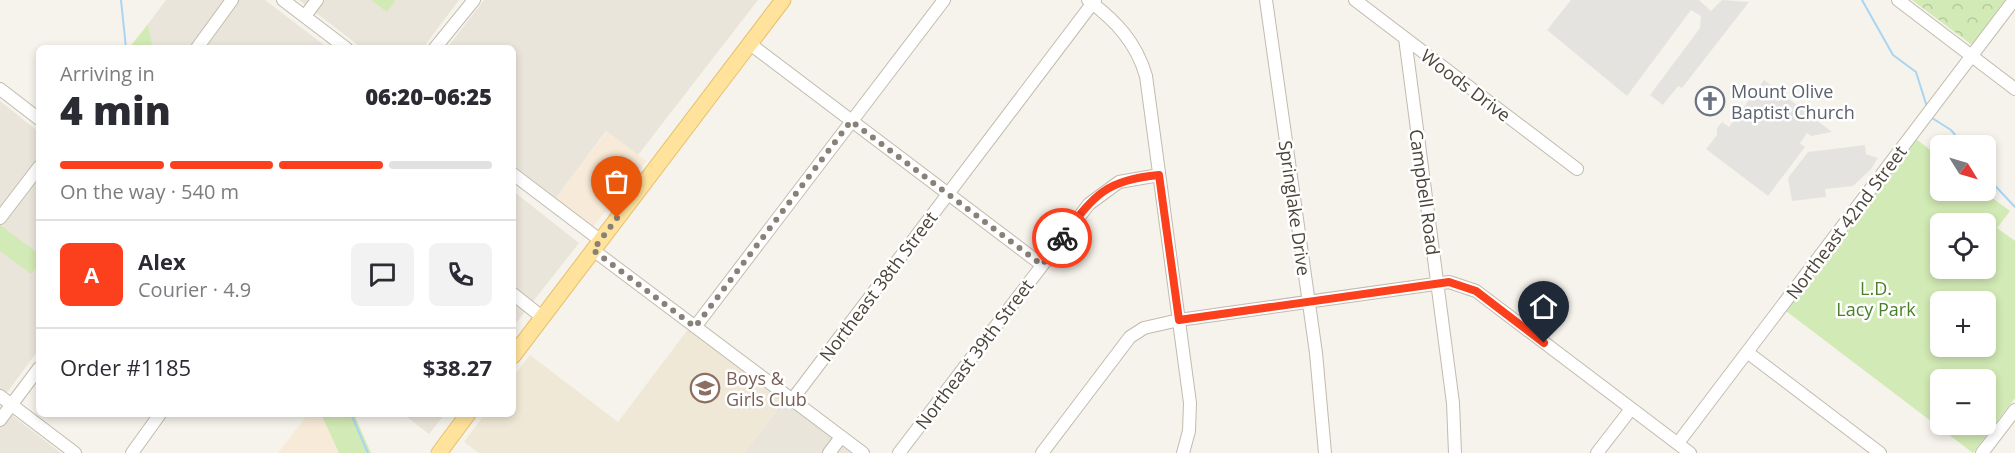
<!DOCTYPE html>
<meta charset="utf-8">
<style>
body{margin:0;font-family:"Open Sans",sans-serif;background:#f2f2f3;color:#2b2b33;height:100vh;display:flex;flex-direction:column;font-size:22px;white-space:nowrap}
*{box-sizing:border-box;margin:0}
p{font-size:20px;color:#7c7c81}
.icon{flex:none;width:33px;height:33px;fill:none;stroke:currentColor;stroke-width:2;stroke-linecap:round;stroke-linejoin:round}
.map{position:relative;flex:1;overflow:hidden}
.details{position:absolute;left:36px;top:45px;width:480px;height:372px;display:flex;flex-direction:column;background:#fff;border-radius:9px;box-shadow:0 3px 9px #0003}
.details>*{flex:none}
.needle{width:39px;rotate:127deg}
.fabs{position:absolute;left:1930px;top:135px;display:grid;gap:12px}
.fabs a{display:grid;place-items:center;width:66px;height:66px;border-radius:9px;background:#fff;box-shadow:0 3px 9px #0003;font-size:30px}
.pin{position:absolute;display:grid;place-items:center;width:51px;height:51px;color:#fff;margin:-62px -26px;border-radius:50% 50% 50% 0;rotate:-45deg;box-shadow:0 0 6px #0007}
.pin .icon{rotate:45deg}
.courier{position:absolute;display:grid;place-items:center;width:60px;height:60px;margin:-30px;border:4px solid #fc3f1d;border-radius:50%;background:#fff;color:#222;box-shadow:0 2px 8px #0007}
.headline em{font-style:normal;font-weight:800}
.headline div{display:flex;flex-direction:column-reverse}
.headline{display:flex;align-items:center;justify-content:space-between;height:102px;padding:0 24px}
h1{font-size:39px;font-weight:800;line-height:45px}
.bar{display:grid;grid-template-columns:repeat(4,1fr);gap:9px 6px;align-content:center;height:72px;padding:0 24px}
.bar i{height:8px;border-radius:4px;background:#e1e1e2}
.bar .selected{background:#fc3f1d}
.bar p{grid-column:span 4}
.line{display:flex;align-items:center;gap:15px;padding:0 24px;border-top:2px solid #e1e1e2}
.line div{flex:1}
.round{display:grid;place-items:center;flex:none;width:63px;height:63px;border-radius:9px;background:#f2f2f3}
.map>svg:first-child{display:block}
.residential{fill:#eae5da}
.commercial{fill:#f7ead8}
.education{fill:#efe8d6}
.forest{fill:url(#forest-crowns)}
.green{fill:#d2eab5;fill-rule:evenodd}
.parking{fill:#e5e3e0}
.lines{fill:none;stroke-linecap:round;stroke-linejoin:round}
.stream{stroke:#a9d4f2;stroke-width:2}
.minor-casing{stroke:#c2bbae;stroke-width:14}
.major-casing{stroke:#e6c16a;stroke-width:17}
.minor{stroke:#fff;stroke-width:12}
.major{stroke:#ffe39c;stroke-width:15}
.done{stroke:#878178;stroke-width:6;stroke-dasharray:0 10.8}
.route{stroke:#fc3f1d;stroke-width:8}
.labels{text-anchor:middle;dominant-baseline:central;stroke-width:5;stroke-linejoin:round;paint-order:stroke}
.street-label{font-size:18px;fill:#4b4439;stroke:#fff}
.worship-label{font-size:18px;fill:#5b616d;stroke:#fff;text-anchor:start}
.park-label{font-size:18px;fill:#4a7f2a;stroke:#fff}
.education-label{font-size:18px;fill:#785e54;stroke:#fff;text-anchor:start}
</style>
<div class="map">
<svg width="2015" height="453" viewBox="0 0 2015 453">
<defs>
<pattern id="forest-crowns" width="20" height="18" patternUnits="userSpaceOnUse" patternTransform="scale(1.5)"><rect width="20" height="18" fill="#d2eab5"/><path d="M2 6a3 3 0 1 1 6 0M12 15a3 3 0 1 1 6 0" fill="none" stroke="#b6ca9c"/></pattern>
</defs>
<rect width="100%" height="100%" fill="#f6f3ec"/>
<path class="residential" d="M166 0H265L328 48H153L148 24Z
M299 0H459L423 48H362Z
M484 0H758L638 155 606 131 556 198 513 165V48H447Z
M0 101 39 132V349L0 402Z
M513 191 579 243 513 327Z
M784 401 851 453H744Z
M0 406 61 453H0Z
M403 414H445L429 434Z"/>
<path class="commercial" d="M607 131 646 161 593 227 556 198Z
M308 414H321L339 453H278Z"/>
<path class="education" d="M689 328 784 401 744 453H479L464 442 485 414H513V377L530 355 618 422Z"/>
<path class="forest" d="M1912 0H2005L1972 45Z"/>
<path class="green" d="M371 0H396L387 12Z
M148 24 153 48H129Z
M1916 139 1941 158V190L1983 191 2010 211 1997 228 2015 241V398L1973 453 1786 311ZM1941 224H1986V268H1941ZM1941 302H1986V346H1941ZM1941 380H1986V424H1941Z
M0 225 39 254V263L31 274 0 251Z
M321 414H354L371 453H339Z"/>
<path class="parking" d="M1571 0H1699L1711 11 1722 0 1749 2 1682 88 1678 86 1663 105 1650 95 1700 28 1701 16 1691 10 1627 96 1547 30Z
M1764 80 1832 132 1811 136 1807 133 1800 143 1805 147 1768 196 1706 149 1717 135V128L1722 122 1729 127Z
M1865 145 1866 154 1878 158 1871 169 1853 186 1825 189 1826 197 1792 201 1788 178 1808 152Z"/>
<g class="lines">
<path class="stream" d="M121 0 126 48
M1862 0 1893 55 1916 72 1927 107
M1932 118 1951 130 1964 146
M1986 176 2015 207
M351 414 368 453"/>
<g class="minor-casing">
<path id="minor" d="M283 0 346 48
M1088 0C1116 21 1136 42 1146 76L1190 403 1189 431 1183 453
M1266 0 1316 353 1325 453
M1355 0 1577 169
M1898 0 2015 89
M305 16 317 0
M1405 38 1453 403 1455 453
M750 44 1042 265
M197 48 232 0
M435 48 474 0
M0 89 39 119
M513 174 600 240
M0 218 39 167
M593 250 863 453
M513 294 542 317
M695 327 944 0
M1747 352 1880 453
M0 396 75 453
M792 400 1095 0
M0 420 39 368
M1678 443 2014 0
M132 453 160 414
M829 453 841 437
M899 453 1089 204 1119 182 1159 175
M1042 453 1130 337 1144 328 1179 320 1449 282 1476 291 1690 453
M1597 453 1631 409
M1982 453 2015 410"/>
</g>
<g class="major-casing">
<path id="major" d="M513 356 783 0
M439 453 468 414"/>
</g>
<use href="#minor" class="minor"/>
<use href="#major" class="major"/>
</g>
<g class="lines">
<path class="done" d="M617 218 593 250 695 327 851 121 1042 265 1062 238"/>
<path class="route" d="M1062 238C1094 196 1104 180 1159 175L1179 320 1449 282 1476 291 1544 343"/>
</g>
<defs>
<g id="church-ring" transform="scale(1.5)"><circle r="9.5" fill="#fff" stroke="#6b7280" stroke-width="1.5"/><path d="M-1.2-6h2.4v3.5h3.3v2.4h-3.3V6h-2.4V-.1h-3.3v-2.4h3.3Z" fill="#6b7280"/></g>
<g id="school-ring" transform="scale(1.5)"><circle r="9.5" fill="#fff" stroke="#8d6e63" stroke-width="1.5"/><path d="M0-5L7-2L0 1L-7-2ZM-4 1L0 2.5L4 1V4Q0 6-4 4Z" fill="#8d6e63"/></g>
</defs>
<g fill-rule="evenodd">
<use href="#church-ring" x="1710" y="101"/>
<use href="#school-ring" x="705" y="388"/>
</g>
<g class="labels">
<g class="street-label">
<text transform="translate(1466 85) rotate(37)">Woods Drive</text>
<text transform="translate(1425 192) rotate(82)">Campbell Road</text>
<text transform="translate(1295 208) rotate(82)">Springlake Drive</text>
<text transform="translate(1846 222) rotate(-53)">Northeast 42nd Street</text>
<text transform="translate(878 286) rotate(-53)">Northeast 38th Street</text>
<text transform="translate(974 354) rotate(-53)">Northeast 39th Street</text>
</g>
<g class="worship-label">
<text x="1731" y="91">Mount Olive<tspan x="1731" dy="21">Baptist Church</tspan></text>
</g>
<g class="park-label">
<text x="1876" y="288">L.D.<tspan x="1876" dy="21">Lacy Park</tspan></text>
</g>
<g class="education-label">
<text x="726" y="378">Boys &amp;<tspan x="726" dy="21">Girls Club</tspan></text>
</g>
</g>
</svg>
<div class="fabs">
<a><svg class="needle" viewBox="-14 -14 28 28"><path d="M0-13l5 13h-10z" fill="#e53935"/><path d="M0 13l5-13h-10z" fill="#7c7c81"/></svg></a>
<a><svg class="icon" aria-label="locate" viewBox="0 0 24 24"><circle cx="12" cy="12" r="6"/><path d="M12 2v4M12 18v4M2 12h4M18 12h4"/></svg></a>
<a>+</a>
<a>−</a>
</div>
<div class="pin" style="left:617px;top:218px;background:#ea580c"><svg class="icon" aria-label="bag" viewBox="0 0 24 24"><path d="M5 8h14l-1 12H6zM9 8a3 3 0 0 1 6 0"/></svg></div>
<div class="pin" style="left:1544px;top:343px;background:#1f2937"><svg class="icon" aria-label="home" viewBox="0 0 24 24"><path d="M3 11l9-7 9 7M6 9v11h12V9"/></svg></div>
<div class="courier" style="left:1062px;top:238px"><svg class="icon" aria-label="bike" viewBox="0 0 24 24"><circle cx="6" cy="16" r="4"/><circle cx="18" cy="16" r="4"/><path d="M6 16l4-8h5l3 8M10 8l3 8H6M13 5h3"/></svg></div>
<section class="details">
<div class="headline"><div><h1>4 min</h1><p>Arriving in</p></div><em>06:20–06:25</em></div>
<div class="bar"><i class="selected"></i><i class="selected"></i><i class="selected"></i><i></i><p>On the way · 540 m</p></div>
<div class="line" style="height:108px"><b class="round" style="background:#fc3f1d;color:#fff">A</b><div><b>Alex</b><p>Courier · 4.9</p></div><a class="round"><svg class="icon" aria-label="chat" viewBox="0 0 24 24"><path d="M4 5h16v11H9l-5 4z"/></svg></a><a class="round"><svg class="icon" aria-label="phone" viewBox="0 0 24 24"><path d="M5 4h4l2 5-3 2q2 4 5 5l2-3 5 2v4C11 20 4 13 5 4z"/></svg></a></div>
<div class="line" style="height:78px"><div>Order #1185</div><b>$38.27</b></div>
</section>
</div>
